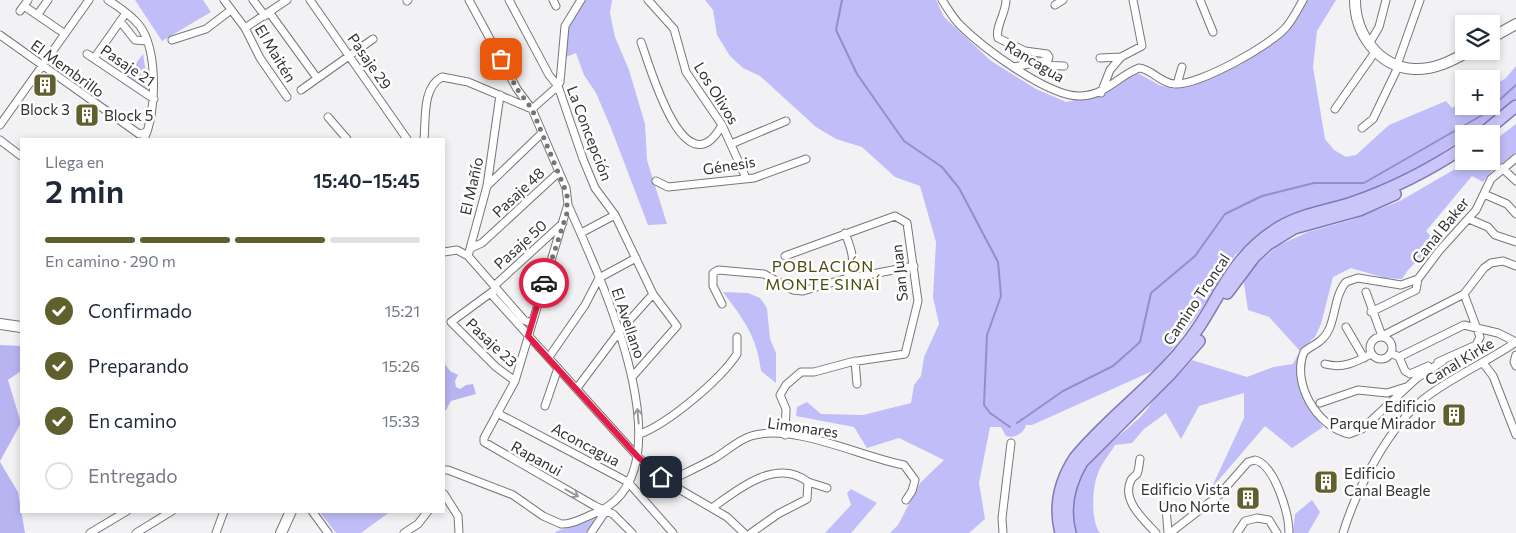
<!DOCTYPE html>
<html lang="es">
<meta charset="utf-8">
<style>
body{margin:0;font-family:Commissioner,sans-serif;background:#f6f6f7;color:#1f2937;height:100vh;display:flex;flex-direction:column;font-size:19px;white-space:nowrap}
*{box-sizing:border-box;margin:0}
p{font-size:16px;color:#747a83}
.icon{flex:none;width:28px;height:28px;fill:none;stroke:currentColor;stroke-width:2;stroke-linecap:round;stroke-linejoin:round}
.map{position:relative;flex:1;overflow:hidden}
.drawer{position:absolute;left:20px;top:138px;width:425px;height:375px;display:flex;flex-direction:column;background:#fff;border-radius:0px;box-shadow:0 2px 8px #0003}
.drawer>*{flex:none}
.controls{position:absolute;left:1455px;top:15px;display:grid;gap:10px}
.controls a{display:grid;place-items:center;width:45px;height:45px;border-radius:0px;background:#fff;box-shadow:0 2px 8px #0003;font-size:25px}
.pin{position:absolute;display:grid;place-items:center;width:42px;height:42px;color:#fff;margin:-21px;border-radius:10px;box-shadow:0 2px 8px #0006}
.courier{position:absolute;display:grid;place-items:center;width:50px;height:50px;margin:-25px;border:4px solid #e11d48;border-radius:50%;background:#fff;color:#222;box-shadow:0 1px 6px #0007}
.headline em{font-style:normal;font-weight:600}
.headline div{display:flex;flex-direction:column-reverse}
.headline{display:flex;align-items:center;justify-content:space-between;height:85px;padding:0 25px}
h1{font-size:32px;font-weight:600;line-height:38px}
.bar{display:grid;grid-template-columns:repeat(4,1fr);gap:8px 5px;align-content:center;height:60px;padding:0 25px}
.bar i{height:6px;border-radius:4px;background:#e0e1e3}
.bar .selected{background:#5f602d}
.bar p{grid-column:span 4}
ol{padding:0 25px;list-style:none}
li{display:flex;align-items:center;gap:15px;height:55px}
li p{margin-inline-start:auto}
li .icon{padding:5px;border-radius:50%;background:#5f602d;color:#fff;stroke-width:4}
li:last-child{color:#747a83}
li i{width:28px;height:28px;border:2px solid #e0e1e3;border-radius:50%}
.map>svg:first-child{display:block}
.green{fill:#c0bdf8}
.forest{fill:#b8b4f2}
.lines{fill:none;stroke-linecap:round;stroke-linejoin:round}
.stream{stroke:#938fcb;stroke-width:2}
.street-casing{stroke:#77777a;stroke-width:9}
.secondary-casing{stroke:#77777a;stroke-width:12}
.primary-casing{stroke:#7f7ab2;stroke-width:14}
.street{stroke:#fff;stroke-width:7}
.secondary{stroke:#fff;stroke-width:10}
.primary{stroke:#cbc6fa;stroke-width:11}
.oneway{stroke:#989899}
.done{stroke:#757577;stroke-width:5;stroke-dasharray:0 9}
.route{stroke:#e11d48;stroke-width:6}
.labels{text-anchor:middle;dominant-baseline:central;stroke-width:5;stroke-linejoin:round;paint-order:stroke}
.street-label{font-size:15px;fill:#323233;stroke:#fff}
.poi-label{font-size:15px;fill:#323233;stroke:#fff;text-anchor:start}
.neighbourhood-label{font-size:16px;letter-spacing:1px;fill:#4b4c0e;stroke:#fff}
</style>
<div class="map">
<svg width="1516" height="533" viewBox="0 0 1516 533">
<rect width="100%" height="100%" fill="#f2f2f5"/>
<path class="green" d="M135 0H203L211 12 162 41Z
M581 0H612L610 13 615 37 629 70 645 124 647 160 667 224 648 225 611 128 596 93 584 75 576 53 566 57 568 31Z
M705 0H936L944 17 991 61 1036 89 1066 102 1100 95 1136 72 1159 85 1174 89 1238 66 1287 31 1306 0H1336L1317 31 1313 67 1325 139 1334 150 1346 157 1356 155 1389 125 1446 101 1452 108 1464 101V106H1491V86L1505 79 1516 66V98C1504 108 1478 134 1464 134V138L1416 170 1363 194 1309 209 1273 223 1235 255 1196 317 1157 369 1032 425H1026C1024 433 1014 439 1006 436L1001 427H990L979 483 985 519 969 533H890L898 525 920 483 944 460 899 438 867 448 854 427 796 416 797 407 807 402 821 414 863 415 911 403 914 385 921 376 924 357 939 324 933 297 936 242 920 186 895 177 862 147 836 139 816 127 760 76 743 68 730 56 717 35 713 10Z
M143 54 149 93 125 78Z
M1516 124V153L1490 173 1483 182 1472 176 1426 231 1436 242 1408 270 1402 279 1385 278 1351 268 1333 277 1321 324 1315 337 1303 347 1299 366 1305 402 1323 427 1292 448 1265 426 1211 489 1244 418V393L1199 406 1181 439 1166 413 1144 429 1132 443 1115 445C1109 455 1100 465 1097 476 1092 490 1091 522 1100 533H1075C1057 476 1102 452 1137 420 1145 414 1150 404 1157 396 1168 384 1180 372 1192 360L1247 377 1273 367 1293 364 1300 351 1269 317 1248 310 1243 277 1277 246 1308 232 1351 220 1400 201 1469 161H1491V143Z
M723 292 748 293 760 298 767 308 770 339 776 353V383L761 371C757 336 743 319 723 292Z
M851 489 877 503 851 533H825L851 505 847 493Z
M1312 500 1320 512 1308 533H1293L1295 514Z
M319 511H391L361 533H336Z
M597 518 586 533H555L557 531Z"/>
<path class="forest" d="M0 345 21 346V371L8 380 21 423 0 461Z
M444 363 450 371 458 375 455 381 456 387 460 389 466 385 473 384 476 394 451 401 446 410H444Z
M0 462 18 492 25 533H0Z"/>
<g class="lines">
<path class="stream" d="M842 0 836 30 857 74 904 141 942 167 959 188 998 262 1001 296 987 335 984 405 990 413 1010 427
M1017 423 1063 391 1113 366 1140 342 1151 293 1195 256 1225 214 1262 196 1314 183H1364L1484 114 1516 85"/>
<g class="street-casing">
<path id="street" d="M108 0C119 7 131 15 139 25 158 49 157 112 144 139
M224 0 245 28 260 58 287 97
M253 0 265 16
M310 0 407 139
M469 0 517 89 532 109 566 188 568 204 515 381 484 438V442L595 506 613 514 632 533
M509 0 549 75 558 86 583 159 595 188 615 215 653 294 677 326 633 376
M553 0 556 6
M648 0 674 29 686 72 722 125 746 178
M942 0C948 9 953 18 960 25 983 48 1050 98 1081 96 1106 95 1118 76 1139 68 1152 69 1160 83 1174 84 1198 86 1272 45 1287 26 1293 19 1298 9 1303 0
M1006 0C1006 13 995 27 998 38L1025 51 1047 54 1049 57 1048 60 1014 67
M1200 0 1213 32
M407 1 408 0
M1055 5 1063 0
M24 6 65 34
M20 11 28 0
M269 12 317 78
M38 14 48 0
M120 21 135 40 147 41
M245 28 287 0
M0 35 139 134 147 132
M172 40 206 29 231 10
M641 42C650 67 685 192 722 125
M1369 44 1379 27 1386 0
M87 54 154 99
M95 57 126 13
M1100 58 1121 57
M1039 65 1064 66
M1397 65 1420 0
M1177 84 1182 67
M301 90 373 39
M1101 93 1110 70 1121 57 1142 46 1133 0
M532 109 558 86 560 82 565 26 581 0
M1335 109 1375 52
M328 117 347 139
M0 125 89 0
M1362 128 1373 119 1399 65
M424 139C426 120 422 87 442 77L468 82 532 109
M0 140 21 156
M731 144 786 121
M1502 168 1516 181
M656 181 668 187 754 178 806 159
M487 186 542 133
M1484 194 1507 204 1516 214
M1469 219 1488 227 1495 235 1516 242
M581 233 615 215
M845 233C852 251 857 262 846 279
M471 248 482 243 559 172
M444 252 457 250 468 256 524 320 531 323
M468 256 487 186 500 95
M785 256 895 216 907 223 918 301 905 354 851 362 814 372H801L786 385 780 395 786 409 785 435
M494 286 563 223
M496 289 451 322 496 367 515 381
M1366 292 1382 336 1464 294 1484 268 1491 263 1503 261 1516 266
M491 294 638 457 667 482 727 517 744 533
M722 304 713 286V273L718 270 764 274 793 290 803 291 841 280 914 266
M1371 312 1416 290 1418 279
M1346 327 1364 358
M1370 348a11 11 0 1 1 22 0a11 11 0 1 1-22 0Z
M1391 353 1399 357 1464 325 1498 333 1516 342
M1516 355 1514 362 1516 366
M549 357 585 305 599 278 636 258
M1399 357 1405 371 1410 374 1428 366
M855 361 857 384
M1443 361 1417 378 1362 429 1349 434C1317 427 1291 383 1304 352 1309 347 1316 345 1321 340 1337 327 1332 298 1346 282L1358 278 1401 285 1418 279 1439 251 1476 210 1491 179 1516 158
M1438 362 1476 345 1480 337 1464 294
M1483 363 1493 376 1516 435
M1325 364C1343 369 1356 362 1371 354
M577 388 619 332 653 294
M1320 403 1358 390 1387 393 1406 387
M545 406 558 368
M497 413 628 482 673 533
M640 434C669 423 720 380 737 354V337
M1140 459C1139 464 1139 470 1137 474 1136 475 1132 478 1131 480 1121 500 1144 520 1156 533
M444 470H448L513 495 543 516 561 524C571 525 583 518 593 514 696 475 597 271 568 205
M667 482C683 474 699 467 715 458 727 451 738 440 751 436 794 423 861 457 904 465L915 480 912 491 906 500
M808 482 827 488
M444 494 458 516 459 533
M1166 507 1168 533
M712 508C737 490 776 457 808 482L807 499 778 514 751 533
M312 511 328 533
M90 533 127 511
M136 533 172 511
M216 533 224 511
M404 533 418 524 428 511
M591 533 607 509
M1003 533 1002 518 1011 443
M1170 533 1219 495 1248 462 1255 460C1275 465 1289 514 1289 533
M1237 533 1245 521 1257 518 1269 520 1277 533
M1343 533C1356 490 1389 426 1425 398 1452 377 1487 362 1516 342"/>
</g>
<g class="secondary-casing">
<path id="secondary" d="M1355 0C1355 33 1378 67 1414 69 1434 70 1452 61 1469 51
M1491 38 1516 24
M0 324 21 327
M281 533 291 511"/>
</g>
<g class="primary-casing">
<path id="primary" d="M1482 134 1516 106
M1227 293 1254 257 1268 244 1294 228 1359 210 1395 194
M1061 533C1054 506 1060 481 1075 458 1106 420 1147 391 1179 353 1219 308 1224 261 1280 227 1302 214 1328 211 1352 203 1392 189 1428 171 1464 147
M1070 533C1063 507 1069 484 1082 462L1170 374 1199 341"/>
</g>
<use href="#street" class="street"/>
<use href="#secondary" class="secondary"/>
<use href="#primary" class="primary"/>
</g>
<defs><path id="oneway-shaft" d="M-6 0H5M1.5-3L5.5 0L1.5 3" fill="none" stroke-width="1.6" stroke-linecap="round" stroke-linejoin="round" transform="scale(1.25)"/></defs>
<g class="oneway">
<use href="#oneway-shaft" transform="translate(638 416) rotate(-95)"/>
<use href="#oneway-shaft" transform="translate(572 493) rotate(29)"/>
</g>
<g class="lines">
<path class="done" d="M501 59 517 89 532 109 567 194V213L544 283"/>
<path class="route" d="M544 283 528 336 638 457 661 477"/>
</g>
<defs>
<g id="building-square" transform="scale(1.25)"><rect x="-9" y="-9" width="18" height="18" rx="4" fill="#5f602d" stroke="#fff"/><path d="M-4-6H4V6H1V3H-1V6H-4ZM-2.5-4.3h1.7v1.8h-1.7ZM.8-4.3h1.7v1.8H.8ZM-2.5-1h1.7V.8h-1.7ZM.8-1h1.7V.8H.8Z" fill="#fff"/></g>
</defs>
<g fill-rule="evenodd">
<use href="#building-square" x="45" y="85"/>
<use href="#building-square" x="87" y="115"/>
<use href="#building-square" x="1454" y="415"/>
<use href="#building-square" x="1326" y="482"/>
<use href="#building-square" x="1248" y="498"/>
</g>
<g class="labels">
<g class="street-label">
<text transform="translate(276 53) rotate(59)">El Maitén</text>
<text transform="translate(370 61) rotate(55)">Pasaje 29</text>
<text transform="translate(1035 61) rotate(31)">Rancagua</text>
<text transform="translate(128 65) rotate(34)">Pasaje 21</text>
<text transform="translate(68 68) rotate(36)">El Membrillo</text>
<text transform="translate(717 93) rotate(58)">Los Olivos</text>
<text transform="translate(590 133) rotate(69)">La Concepción</text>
<text transform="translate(729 165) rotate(-9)">Génesis</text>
<text transform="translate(471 186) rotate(-77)">El Mañío</text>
<text transform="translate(518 192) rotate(-43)">Pasaje 48</text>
<text transform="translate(1440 230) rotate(-51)">Canal Baker</text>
<text transform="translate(520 244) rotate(-42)">Pasaje 50</text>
<text transform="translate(899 273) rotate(-96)">San Juan</text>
<text transform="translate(1196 299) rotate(-56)">Camino Troncal</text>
<text transform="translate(629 323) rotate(71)">El Avellano</text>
<text transform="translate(492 342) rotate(43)">Pasaje 23</text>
<text transform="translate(1459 361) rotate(-31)">Canal Kirke</text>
<text transform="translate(803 427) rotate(8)">Limonares</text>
<text transform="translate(586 444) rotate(28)">Aconcagua</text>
<text transform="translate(537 458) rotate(29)">Rapanui</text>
</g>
<g class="poi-label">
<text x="45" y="109" text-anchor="middle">Block 3</text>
<text x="104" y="115">Block 5</text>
<text x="1436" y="406" text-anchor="end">Edificio<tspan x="1436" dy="17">Parque Mirador</tspan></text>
<text x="1344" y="473">Edificio<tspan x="1344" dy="17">Canal Beagle</tspan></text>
<text x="1230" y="489" text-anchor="end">Edificio Vista<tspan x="1230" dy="17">Uno Norte</tspan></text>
</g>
<g class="neighbourhood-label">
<text x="823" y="265">POBLACIÓN<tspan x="823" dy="18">MONTE SINAÍ</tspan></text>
</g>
</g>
</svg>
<div class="controls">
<a><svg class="icon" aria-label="layers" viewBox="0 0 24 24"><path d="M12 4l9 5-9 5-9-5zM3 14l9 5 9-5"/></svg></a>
<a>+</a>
<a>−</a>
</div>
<div class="pin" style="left:501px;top:59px;background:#ea580c"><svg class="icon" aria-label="bag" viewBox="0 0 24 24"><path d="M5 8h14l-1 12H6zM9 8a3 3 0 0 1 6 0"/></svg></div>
<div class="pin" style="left:661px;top:477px;background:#1f2937"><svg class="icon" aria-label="home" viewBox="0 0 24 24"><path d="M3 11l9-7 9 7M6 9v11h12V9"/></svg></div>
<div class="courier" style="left:544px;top:283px"><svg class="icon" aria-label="car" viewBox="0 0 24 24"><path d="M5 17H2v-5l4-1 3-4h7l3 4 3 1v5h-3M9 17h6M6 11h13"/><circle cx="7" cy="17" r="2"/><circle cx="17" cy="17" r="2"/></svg></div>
<section class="drawer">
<div class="headline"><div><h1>2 min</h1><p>Llega en</p></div><em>15:40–15:45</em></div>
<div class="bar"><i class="selected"></i><i class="selected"></i><i class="selected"></i><i></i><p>En camino · 290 m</p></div>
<ol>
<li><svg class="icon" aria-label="check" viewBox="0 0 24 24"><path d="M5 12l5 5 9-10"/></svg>Confirmado<p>15:21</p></li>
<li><svg class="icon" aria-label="check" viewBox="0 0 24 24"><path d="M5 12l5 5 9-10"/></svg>Preparando<p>15:26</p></li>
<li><svg class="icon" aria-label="check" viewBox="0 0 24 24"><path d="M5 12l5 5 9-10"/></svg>En camino<p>15:33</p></li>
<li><i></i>Entregado</li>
</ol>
</section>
</div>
